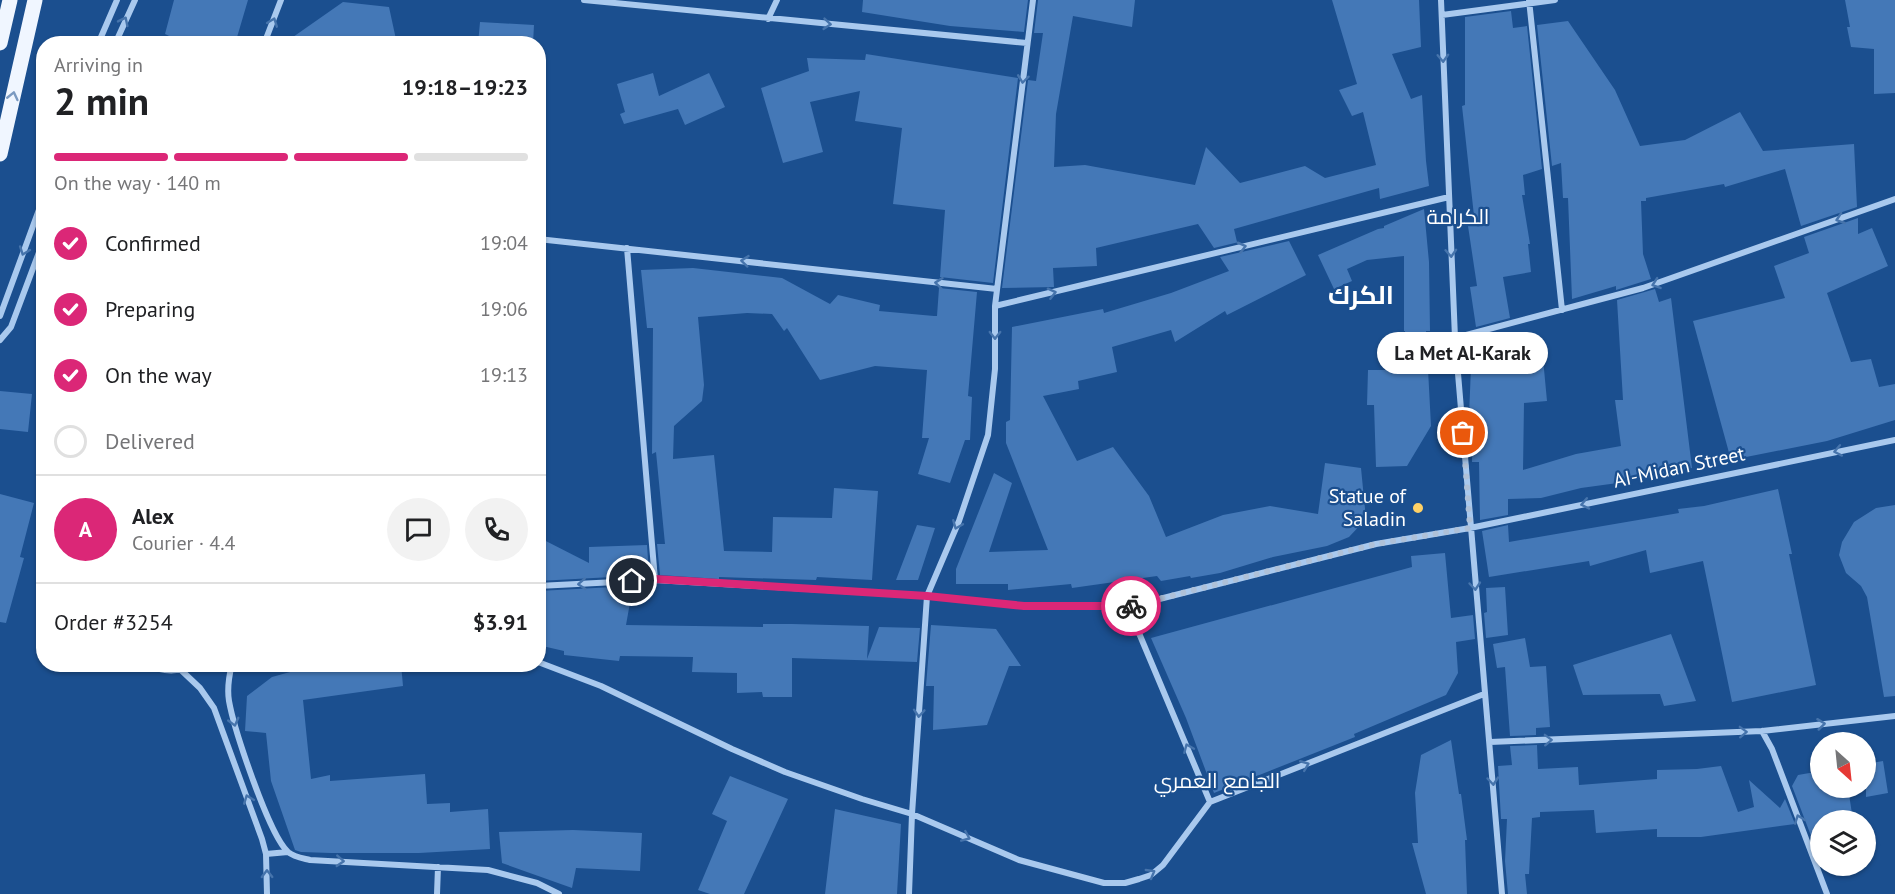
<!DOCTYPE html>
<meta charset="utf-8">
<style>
body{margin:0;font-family:"PT Sans",Cairo,sans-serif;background:#f2f2f2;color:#202124;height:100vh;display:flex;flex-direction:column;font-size:22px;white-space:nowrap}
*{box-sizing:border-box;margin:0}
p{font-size:20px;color:#757577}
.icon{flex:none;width:33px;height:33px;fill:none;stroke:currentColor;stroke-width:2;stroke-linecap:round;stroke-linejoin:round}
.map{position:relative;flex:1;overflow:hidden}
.details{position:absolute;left:36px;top:36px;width:510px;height:636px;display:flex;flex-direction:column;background:#fff;border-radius:24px;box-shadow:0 2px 4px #0004}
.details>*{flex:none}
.needle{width:39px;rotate:153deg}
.tools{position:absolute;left:1810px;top:732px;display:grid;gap:12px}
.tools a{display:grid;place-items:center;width:66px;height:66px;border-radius:50%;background:#fff;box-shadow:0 2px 4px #0004;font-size:30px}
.pin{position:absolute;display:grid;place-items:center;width:51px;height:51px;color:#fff;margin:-26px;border:3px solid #fff;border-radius:50%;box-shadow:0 2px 6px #0007}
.courier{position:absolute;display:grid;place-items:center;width:60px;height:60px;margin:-30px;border:4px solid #db2777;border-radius:50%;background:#fff;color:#222;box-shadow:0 2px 8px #0007}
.bubble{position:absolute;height:42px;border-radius:21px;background:#fff;box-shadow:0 2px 4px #0004;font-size:20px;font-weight:600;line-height:42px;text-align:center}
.head em{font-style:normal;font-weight:600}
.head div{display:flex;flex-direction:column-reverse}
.head{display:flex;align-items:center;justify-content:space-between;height:102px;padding:0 18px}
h1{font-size:39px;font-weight:600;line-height:45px}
.bar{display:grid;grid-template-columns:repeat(4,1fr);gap:9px 6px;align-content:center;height:72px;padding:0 18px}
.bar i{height:8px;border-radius:4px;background:#e0e0e0}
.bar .selected{background:#db2777}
.bar p{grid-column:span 4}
.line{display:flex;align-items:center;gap:15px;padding:0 18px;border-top:2px solid #e0e0e0}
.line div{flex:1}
.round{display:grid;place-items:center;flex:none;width:63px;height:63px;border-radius:32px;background:#f2f2f2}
ol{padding:0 18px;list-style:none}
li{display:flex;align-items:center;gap:18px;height:66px}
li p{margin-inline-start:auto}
li .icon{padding:6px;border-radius:50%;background:#db2777;color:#fff;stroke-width:4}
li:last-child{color:#757577}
li i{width:33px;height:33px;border:3px solid #e0e0e0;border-radius:50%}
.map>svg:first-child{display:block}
.building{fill:#4478b7}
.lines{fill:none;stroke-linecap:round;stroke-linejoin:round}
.minor{stroke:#a9c9ee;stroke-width:6}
.primary{stroke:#f0f6ff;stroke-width:15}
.oneway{stroke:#4674ac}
.oneway2{stroke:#7b9ac1}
.done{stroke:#afc1d8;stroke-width:6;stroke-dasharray:0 10.8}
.route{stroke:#db2777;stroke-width:8}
.poi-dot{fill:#ffd166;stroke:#1b4f8f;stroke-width:2}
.labels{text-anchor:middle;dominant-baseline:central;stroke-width:4.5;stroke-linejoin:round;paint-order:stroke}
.street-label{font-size:20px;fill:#fff;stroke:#1b4f8f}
.poi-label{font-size:20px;fill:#fff;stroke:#1b4f8f;text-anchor:end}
.neighbourhood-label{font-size:21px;fill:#fff;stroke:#1b4f8f}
.district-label{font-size:26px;font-weight:bold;fill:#fff;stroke:#1b4f8f}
</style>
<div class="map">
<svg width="1895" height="894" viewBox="0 0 1895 894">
<rect width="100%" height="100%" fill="#1b4f8f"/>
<path class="building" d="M174 0H248L235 44H186L165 34Z
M863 0H1028L1024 32 950 26 862 12Z
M1038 0H1135L1132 27 1073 16 1056 114 1054 167 1085 165 1195 185 1206 147 1240 183 1305 166 1325 178 1376 165 1363 112 1352 116 1339 90 1357 84 1332 0H1419L1421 47 1392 54 1411 99 1422 95 1426 161 1429 186 1380 199 1379 188 1234 229 1237 242H1239L1214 248 1198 224 1096 248 1097 266 1053 268 1054 287 1002 288 1028 80 1036 81 1043 33H1034Z
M1845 0H1895V93L1874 94V49L1851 47 1847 27H1850Z
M343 2 389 7 397 44H283Z
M1511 11 1513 28 1527 26 1542 169 1523 175 1525 195H1522L1530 244H1528L1531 272 1503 277 1510 318 1476 327 1470 287 1477 286 1468 226 1475 225 1462 106 1465 105V17Z
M1568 21 1615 90 1640 146 1685 140 1740 112 1763 151 1854 144 1857 207 1801 226 1785 169 1725 187 1724 184 1646 198V201H1641L1643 254 1651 279 1616 290V286L1572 299 1568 198H1563L1561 163 1552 166 1537 25Z
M480 22 534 25 533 44H478Z
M866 54 1018 78 993 283 940 277 945 210 893 204 902 128 855 121 860 91 810 102 823 152 783 163 761 88 809 71 807 58 865 60Z
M653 73 659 96 709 73 725 107 685 125 678 109 624 124 620 114 625 112 617 84Z
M1424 209 1429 262 1430 331H1426L1431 426 1407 466 1376 467 1374 405H1367L1368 370H1408L1405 331H1404V256L1367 260 1347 269 1352 281 1334 289 1318 255 1378 229 1384 228V226Z
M1858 218V234L1872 228 1888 266 1827 293 1851 362 1871 359 1879 387 1895 384V420L1827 441 1731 460 1693 321 1785 298 1774 266 1809 253 1804 237Z
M1289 241 1306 275 1227 315 1225 311 1175 342 1171 330 1112 347 1117 372 1078 381 1079 389 1043 396 1077 461 1113 447 1149 496 1166 537 1223 515 1270 506 1318 514 1325 463 1361 468 1366 519 1349 537 1327 546 1273 557 1220 573 1191 578 1190 576 1161 581 1157 576 1072 588 1071 584 1008 590V584H956V569L994 473 1012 483 989 552 1048 550 1006 443V422L1010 420 1012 327 1103 309 1104 313 1171 293 1229 271 1220 257Z
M693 268 782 278 830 304 838 295 880 305 879 311 934 316H937L939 288 977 292 968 396 972 397 970 440H965L950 483 918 474 929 438H922L927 370 875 366 820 380 787 328 784 331 772 314 747 313 698 317 704 385 702 401 674 426 673 459 714 455 724 551 772 552 773 517 832 518 834 488 878 491 872 580 817 577 816 580 719 577V579L660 575 657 544H665L656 452 652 454 653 328H647L641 270Z
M1655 289 1659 302 1671 298 1692 468 1625 482 1581 488 1541 498 1508 499V515L1480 520 1479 462H1472L1473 416H1469L1471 367 1516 351 1542 348 1547 401 1524 403 1523 470 1576 454 1621 446 1615 400H1623L1617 300Z
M0 391 32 394 28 432 0 429Z
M1778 489 1792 554H1789L1816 685 1732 702 1703 561 1650 573 1646 550 1590 566 1589 561 1489 577 1482 531 1508 525 1509 542 1679 513 1678 509 1704 506Z
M0 494 34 503 20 557 24 558 6 623 0 622Z
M1895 505V696L1884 697 1867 597 1861 586 1846 573 1839 555 1842 542 1854 522 1876 508Z
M917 525 935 528 918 580H896Z
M538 537 589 563V547L647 545 649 575 538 581Z
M1445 553 1451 618 1473 615 1475 639 1456 642 1458 673 1446 695 1354 734 1355 737 1214 793 1186 718 1151 638 1412 567 1411 556Z
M633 586 626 625 763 627V624H792L869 626 867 659 879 627 920 628 917 662 792 658V697H763L762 692 737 693V673L692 672 693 657 620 656 619 661 564 655V651L538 645V591Z
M1505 587 1508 635 1486 638 1484 613 1487 612 1486 588Z
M931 625 996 629 1021 666H1009L987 725 933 730 934 686H926Z
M1671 634 1696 701 1664 706 1660 694 1583 695 1573 665Z
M1525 638 1530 667 1546 666 1550 727 1536 728V735L1510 736 1505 667 1497 668 1493 644Z
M319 664H401L403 686 303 700 311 779 330 775V781L425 774 427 804 450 803V812L488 809 490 849 419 853H331L301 852 295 850 271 781 266 733 245 731 247 696 272 677Z
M1451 740 1459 794H1461L1467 840H1465L1467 894H1426L1412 843H1418L1415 793 1421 755Z
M1537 745 1538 769 1578 767 1579 785 1657 779V770L1697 769 1721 766 1738 812 1754 807 1749 780 1780 808 1785 799 1795 824 1701 837H1657V829L1596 833 1594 810 1540 812V817L1532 818 1529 874H1525L1527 894H1508L1505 861 1507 819H1501L1498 766 1512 765 1510 746Z
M1883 761 1888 793 1866 797V764Z
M1821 771V788H1848L1853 820H1821V862L1792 786 1798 775Z
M730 776 788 799 744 894H710L698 890 727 821 712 814Z
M835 809 901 824 897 894H825Z
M573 830 642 833 640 871 576 868 572 888 502 863 499 832Z"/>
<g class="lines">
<path class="minor" d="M584 0 1027 43
M1441 0 1455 338 1502 894
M1529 0 1562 310
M1442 15 1555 0
M768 19 777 0
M98 44 117 0
M115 44 135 0
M264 44 281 0
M538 239 997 289
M627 248 655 580
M995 306 1449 197
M0 316 44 196
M1455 338 1643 288 1895 199
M0 340 11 327 44 239
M538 586 655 580 927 596 1024 606 1128 607 1376 544 1470 528 1895 440
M1128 607 1210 802
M538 662 601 686 732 749 785 772 862 799 912 814 1019 860 1104 883H1125L1139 879 1151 875 1163 865 1210 802 1484 694
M147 664C165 674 182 671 200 664
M232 664C229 676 227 689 229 701 234 729 269 835 288 852 294 857 302 858 310 860L488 870 537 883 559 894
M182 671 200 688 214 708 262 839 266 854 267 894
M1762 731 1772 749 1827 894
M1490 742 1762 731 1895 716
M266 854 288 852
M437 894 438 867
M909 894 912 814 927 596 959 521 988 435 995 369V306L1033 0"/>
<path class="primary" d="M0 43 10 0
M0 154 35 0"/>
</g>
<defs><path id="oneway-chevron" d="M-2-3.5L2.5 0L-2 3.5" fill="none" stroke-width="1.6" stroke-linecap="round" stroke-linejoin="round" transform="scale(1.5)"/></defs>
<g class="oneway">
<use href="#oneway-chevron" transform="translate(124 21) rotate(-64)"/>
<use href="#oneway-chevron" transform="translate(273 22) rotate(-69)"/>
<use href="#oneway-chevron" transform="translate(827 24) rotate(5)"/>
<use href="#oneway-chevron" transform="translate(1443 58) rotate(88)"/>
<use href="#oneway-chevron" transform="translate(1023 79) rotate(97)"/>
<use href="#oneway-chevron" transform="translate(1840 219) rotate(161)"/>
<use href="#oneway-chevron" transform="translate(1242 247) rotate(-14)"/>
<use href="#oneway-chevron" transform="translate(24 251) rotate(110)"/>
<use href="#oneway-chevron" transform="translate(1451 253) rotate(87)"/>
<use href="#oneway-chevron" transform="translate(745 261) rotate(-174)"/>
<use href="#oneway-chevron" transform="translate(939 283) rotate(-174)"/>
<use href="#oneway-chevron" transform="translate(1656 284) rotate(161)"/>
<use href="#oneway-chevron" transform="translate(1052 293) rotate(-14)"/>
<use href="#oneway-chevron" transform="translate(995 335) rotate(90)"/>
<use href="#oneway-chevron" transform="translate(1838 451) rotate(169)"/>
<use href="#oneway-chevron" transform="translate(1585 504) rotate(168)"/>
<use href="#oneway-chevron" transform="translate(957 525) rotate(112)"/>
<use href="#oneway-chevron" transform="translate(582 584) rotate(177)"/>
<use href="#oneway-chevron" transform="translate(1475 586) rotate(85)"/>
<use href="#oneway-chevron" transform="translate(919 713) rotate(94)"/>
<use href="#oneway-chevron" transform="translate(234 722) rotate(75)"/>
<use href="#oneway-chevron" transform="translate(1821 724) rotate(-7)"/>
<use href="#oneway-chevron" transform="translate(1743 732) rotate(-2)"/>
<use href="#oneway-chevron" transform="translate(1548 740) rotate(-2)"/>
<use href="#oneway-chevron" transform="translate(1188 748) rotate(-113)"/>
<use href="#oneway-chevron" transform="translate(1305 765) rotate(-22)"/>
<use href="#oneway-chevron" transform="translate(1493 781) rotate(85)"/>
<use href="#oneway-chevron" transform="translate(248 799) rotate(-111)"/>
<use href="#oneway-chevron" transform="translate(1799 819) rotate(-110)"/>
<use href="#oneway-chevron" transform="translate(966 837) rotate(23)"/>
<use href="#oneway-chevron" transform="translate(340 861) rotate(3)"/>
<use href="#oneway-chevron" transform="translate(1151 873) rotate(-30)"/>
<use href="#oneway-chevron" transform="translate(267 874) rotate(-91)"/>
</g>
<use class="oneway2" href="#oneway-chevron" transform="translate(13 96) rotate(-77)"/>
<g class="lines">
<path class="done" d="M1131 606 1376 544 1470 528 1463 433"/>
<path class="route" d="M632 581 655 579 927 596 1024 606H1131"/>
</g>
<circle class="poi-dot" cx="1418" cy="508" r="6"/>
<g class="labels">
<g class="street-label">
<text transform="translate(1679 467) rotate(-12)">AI-Midan Street</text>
</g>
<g class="poi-label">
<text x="1406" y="496">Statue of<tspan x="1406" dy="23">Saladin</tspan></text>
</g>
<g class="neighbourhood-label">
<text x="1458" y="216">الكرامة</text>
<text x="1217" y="780">الجامع العمري</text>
</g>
<g class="district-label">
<text x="1361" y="294">الكرك</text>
</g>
</g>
</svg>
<div class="tools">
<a><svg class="needle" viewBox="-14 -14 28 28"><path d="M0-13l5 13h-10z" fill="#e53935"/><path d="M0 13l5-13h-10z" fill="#757577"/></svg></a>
<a><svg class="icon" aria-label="layers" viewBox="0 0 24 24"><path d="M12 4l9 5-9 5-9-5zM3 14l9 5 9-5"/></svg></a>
</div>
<div class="pin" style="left:1463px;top:433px;background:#ea580c"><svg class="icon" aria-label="bag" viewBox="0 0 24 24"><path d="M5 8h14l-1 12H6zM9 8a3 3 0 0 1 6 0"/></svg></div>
<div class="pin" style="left:632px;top:581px;background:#1f2937"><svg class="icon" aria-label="home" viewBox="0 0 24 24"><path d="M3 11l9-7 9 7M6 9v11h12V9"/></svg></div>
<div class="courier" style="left:1131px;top:606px"><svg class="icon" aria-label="bike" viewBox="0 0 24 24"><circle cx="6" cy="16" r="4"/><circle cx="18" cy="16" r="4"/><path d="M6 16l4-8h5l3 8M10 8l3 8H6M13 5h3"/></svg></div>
<div class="bubble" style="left:1377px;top:332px;width:171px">La Met Al-Karak</div>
<section class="details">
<div class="head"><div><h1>2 min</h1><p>Arriving in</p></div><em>19:18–19:23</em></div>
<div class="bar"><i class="selected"></i><i class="selected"></i><i class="selected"></i><i></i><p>On the way · 140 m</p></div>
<ol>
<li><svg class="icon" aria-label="check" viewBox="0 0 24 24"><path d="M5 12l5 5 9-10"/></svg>Confirmed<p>19:04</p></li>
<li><svg class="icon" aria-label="check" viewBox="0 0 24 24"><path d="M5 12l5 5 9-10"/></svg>Preparing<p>19:06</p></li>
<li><svg class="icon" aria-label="check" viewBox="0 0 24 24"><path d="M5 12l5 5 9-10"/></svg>On the way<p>19:13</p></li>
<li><i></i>Delivered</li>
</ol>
<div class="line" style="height:108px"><b class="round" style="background:#db2777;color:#fff">A</b><div><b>Alex</b><p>Courier · 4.4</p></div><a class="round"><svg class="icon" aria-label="chat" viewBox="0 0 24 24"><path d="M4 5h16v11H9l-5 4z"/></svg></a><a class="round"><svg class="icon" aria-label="phone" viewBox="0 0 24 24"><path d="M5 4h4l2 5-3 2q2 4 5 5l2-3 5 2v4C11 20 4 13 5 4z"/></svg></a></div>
<div class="line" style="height:78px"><div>Order #3254</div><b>$3.91</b></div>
</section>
</div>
